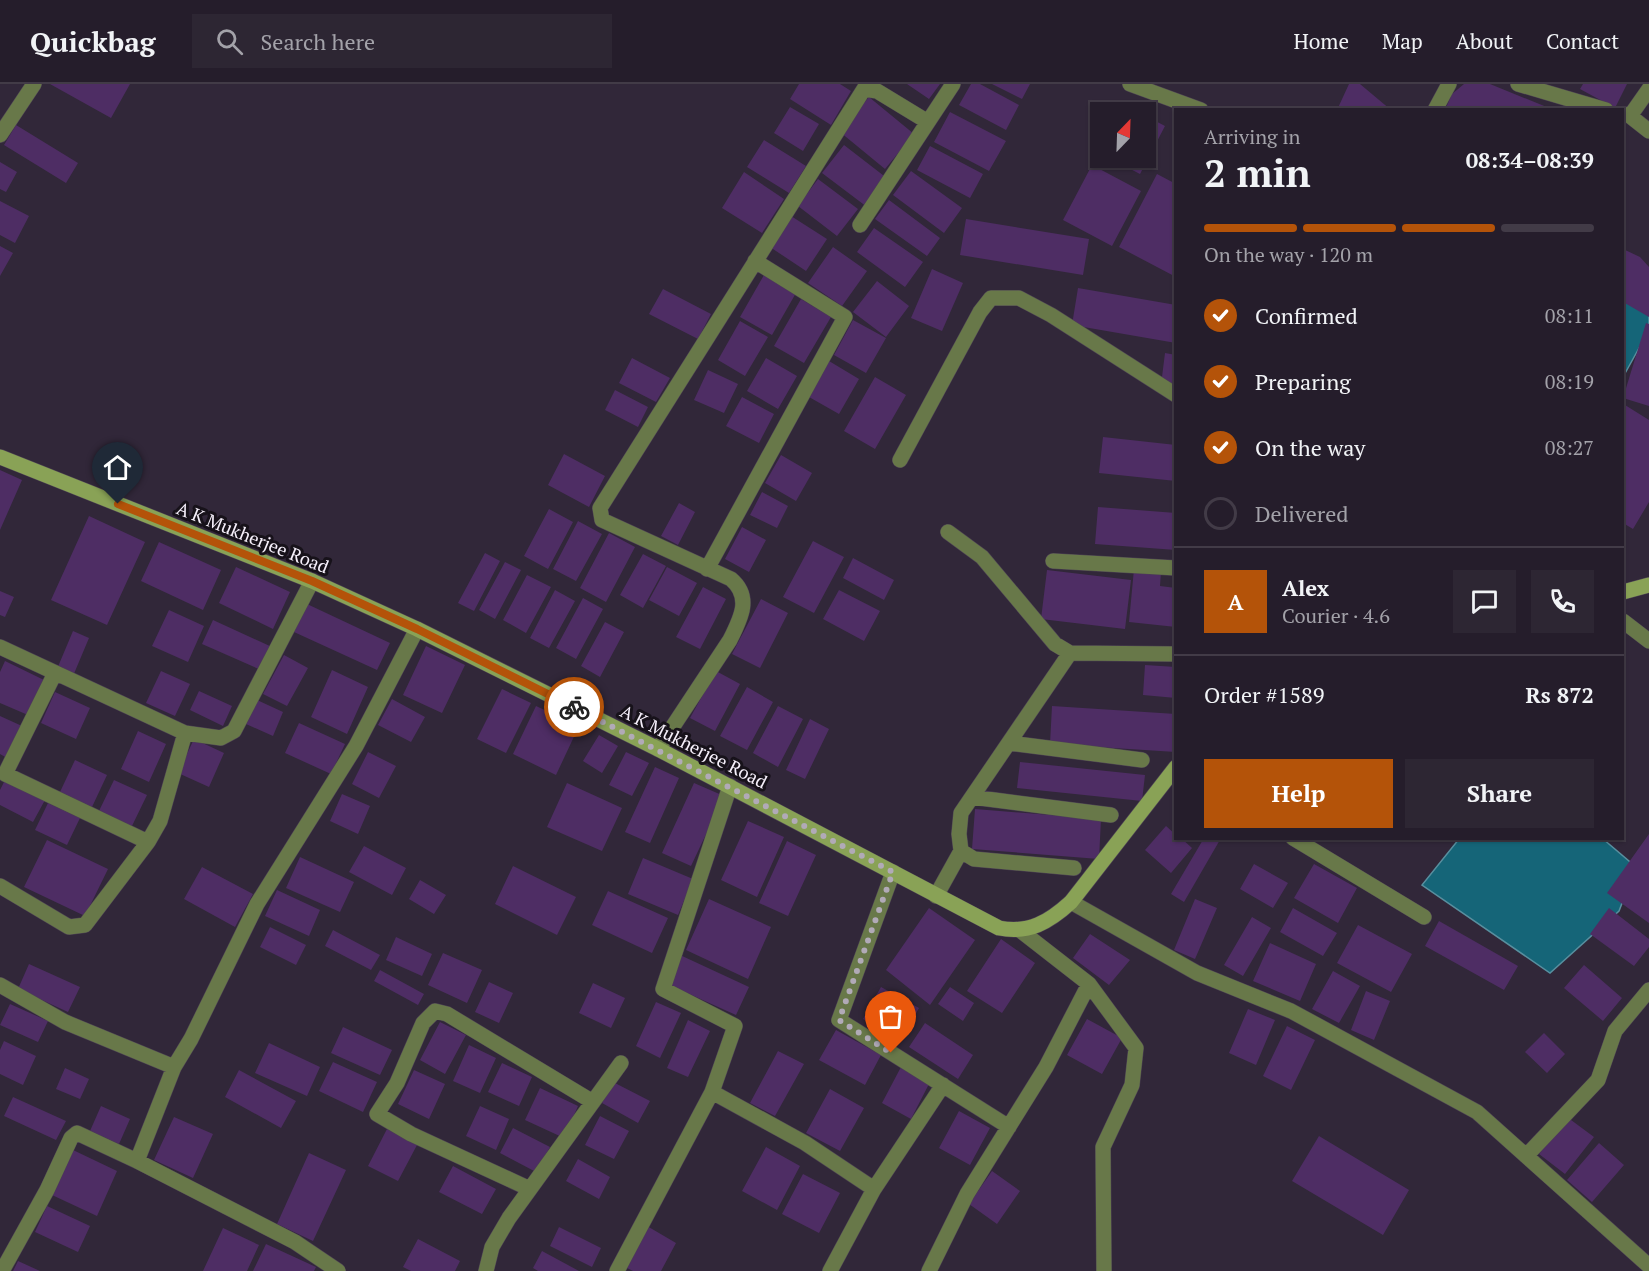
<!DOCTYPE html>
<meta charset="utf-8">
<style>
body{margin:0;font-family:"PT Serif",serif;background:#2d2633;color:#f1f3f6;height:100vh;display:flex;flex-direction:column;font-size:22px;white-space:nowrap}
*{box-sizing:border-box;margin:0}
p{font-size:20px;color:#a3a2a9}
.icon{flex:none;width:33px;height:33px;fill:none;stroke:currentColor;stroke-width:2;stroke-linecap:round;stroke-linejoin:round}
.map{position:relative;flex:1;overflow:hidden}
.panel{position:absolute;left:1174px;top:24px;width:450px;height:732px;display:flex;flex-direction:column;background:#251d2b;border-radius:0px;box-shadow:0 2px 4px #0004,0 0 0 2px #423b47}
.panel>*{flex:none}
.needle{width:39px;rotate:23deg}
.tools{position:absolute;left:1090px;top:18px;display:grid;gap:12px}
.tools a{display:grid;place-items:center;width:66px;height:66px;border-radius:0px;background:#251d2b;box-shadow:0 2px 4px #0004,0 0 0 2px #423b47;font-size:30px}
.pin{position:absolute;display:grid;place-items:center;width:51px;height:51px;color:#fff;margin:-62px -26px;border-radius:50% 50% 50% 0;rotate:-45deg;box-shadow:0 0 6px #0007}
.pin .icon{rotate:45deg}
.courier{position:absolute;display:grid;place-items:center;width:60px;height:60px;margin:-30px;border:4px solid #b45309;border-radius:50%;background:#fff;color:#222;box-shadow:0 2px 8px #0007}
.overview em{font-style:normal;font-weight:700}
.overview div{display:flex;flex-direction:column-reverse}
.overview{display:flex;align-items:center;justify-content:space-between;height:102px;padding:0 30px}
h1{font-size:39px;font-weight:700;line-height:45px}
.bar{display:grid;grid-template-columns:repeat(4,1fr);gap:9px 6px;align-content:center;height:72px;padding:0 30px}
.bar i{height:8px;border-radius:4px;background:#423b47}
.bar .on{background:#b45309}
.bar p{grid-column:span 4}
.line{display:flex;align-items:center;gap:15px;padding:0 30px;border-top:2px solid #423b47}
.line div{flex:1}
.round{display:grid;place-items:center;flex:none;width:63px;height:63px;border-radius:0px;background:#2d2633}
ol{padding:0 30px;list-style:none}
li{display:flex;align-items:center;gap:18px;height:66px}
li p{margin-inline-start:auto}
li .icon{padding:6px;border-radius:50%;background:#b45309;color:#fff;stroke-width:4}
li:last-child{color:#a3a2a9}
li i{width:33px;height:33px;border:3px solid #423b47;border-radius:50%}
.button{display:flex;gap:12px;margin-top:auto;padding:12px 30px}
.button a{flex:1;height:69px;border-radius:0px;background:#b45309;color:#fff;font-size:24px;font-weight:700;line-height:69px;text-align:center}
.button a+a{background:#2d2633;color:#f1f3f6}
header{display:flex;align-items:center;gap:36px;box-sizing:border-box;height:84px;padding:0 30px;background:#251d2b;border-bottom:2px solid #423b47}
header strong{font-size:28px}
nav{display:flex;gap:33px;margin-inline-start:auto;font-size:21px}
.search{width:420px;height:54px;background:#2d2633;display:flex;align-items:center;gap:15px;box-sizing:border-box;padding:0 21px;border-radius:0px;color:#a3a2a9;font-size:22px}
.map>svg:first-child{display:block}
.water{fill:#156578;stroke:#588f9f;stroke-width:1.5}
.building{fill:#4e2d64}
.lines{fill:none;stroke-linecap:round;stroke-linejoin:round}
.street-casing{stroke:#4d4354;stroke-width:16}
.secondary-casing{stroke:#4d4354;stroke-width:16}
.street{stroke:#687849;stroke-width:15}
.secondary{stroke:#89a256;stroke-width:15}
.done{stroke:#b1aab7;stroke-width:6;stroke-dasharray:0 10.8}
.route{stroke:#b45309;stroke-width:8}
.labels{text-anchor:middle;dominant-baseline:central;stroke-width:6;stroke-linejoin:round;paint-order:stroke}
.street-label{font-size:18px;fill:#f6f0fb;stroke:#17121a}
</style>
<header>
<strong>Quickbag</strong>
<div class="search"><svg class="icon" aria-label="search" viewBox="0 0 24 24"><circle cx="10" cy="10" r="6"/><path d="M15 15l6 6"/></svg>Search here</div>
<nav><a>Home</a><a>Map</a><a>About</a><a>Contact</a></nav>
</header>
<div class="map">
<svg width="1649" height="1187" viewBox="0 0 1649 1187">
<rect width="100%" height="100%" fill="#312739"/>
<path class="water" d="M1623 214 1649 229V246L1623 293Z
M1459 755H1603L1636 783 1619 827 1550 889 1422 801Z"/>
<path class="building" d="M50 0H130L111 34Z
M799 0H840L851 7 831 41 790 15Z
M907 0H940L929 15Z
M971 0H980L1019 21 1006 46 959 21Z
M992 0H1030L1022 15Z
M1349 0H1360L1391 26H1337Z
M1464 0H1490L1554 26H1445L1452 10Z
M1583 0H1627L1615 24 1580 5Z
M869 13 914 50 885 85 840 48Z
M790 23 819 40 803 67 774 49Z
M950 28 1006 57 989 87 934 58Z
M1146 32 1165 42 1140 90 1109 74H1146Z
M16 41 78 79 66 99 4 61Z
M764 56 806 82 789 109 747 83Z
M844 61 888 95 867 123 822 89Z
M930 62 983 90 970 114 917 86Z
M0 78 17 88 6 108 0 105Z
M1092 81 1141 107 1112 162 1063 136Z
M911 87 962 124 944 149 893 111Z
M744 88 784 115 762 149 722 124Z
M1157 90 1176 100V193L1119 163Z
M818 95 858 125 837 152 798 122Z
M889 116 940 154 927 172 875 135Z
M0 117 29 132 15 159 0 151Z
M791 132 827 155 806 187 770 163Z
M966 135 1089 155 1083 191 960 171Z
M874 144 923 178 905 203 857 168Z
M0 162 13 169 0 192Z
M833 163 867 187 842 222 808 199Z
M1623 165 1640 173 1649 183V233L1623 218Z
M932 185 963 199 942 247 911 234Z
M764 191 796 209 772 251 740 233Z
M877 197 909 222 886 253 853 228Z
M1078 204 1176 221V259L1072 241Z
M663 205 711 230 698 255 649 230Z
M801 215 831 233 804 279 774 262Z
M853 236 886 254 866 289 834 271Z
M740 237 768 253 745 292 718 276Z
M1646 239 1649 240V322L1623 314Z
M1165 269 1176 271V303L1161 301Z
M632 274 670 294 656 318 619 299Z
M766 274 797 292 778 325 747 307Z
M829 277 859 295 839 330 809 313Z
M708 286 738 300 724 329 694 316Z
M875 293 906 311 875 365 844 347Z
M615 306 648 323 638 343 605 326Z
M742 313 774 330 759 359 726 342Z
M1625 321 1649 336V418L1633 445 1623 439Z
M1103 353 1176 361V397L1099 389Z
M564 370 605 392 589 423 548 401Z
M781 371 812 389 796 417 765 399Z
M0 386 22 396 0 446Z
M762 408 788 422 777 444 750 431Z
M679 419 695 428 678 461 661 452Z
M1098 423 1176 429V466L1095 460Z
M549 425 573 438 548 485 524 472Z
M89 432 145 458 107 541 51 516Z
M578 437 602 450 576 497 553 485Z
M742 443 766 456 749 488 725 475Z
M609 449 635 463 606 518 580 504Z
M813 457 844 473 814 529 783 513Z
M159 458 221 486 203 526 141 497Z
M485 469 500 477 474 527 458 519Z
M643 470 666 482 643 524 620 511Z
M853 474 894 496 884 516 843 494Z
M505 478 521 486 495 535 479 526Z
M236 483 290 508 273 545 219 519Z
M667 483 697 499 679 532 649 516Z
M1134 485 1161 488 1160 502 1176 504V543L1129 538Z
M1047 486 1131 496 1125 545 1041 535Z
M527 491 551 503 526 549 503 536Z
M703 503 726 515 700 565 676 553Z
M555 506 575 517 549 564 530 554Z
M839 506 880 527 864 557 823 535Z
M0 507 14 513 5 533 0 531Z
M583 514 603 525 576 575 556 564Z
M761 515 788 529 760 584 732 570Z
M307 520 390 559 377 586 294 548Z
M169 526 204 542 188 578 152 562Z
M213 536 272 563 261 586 202 560Z
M605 538 624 548 600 593 581 582Z
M73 547 89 554 73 592 57 585Z
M426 562 465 581 442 629 403 611Z
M284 571 308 584 287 622 263 610Z
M5 577 44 596 28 631 0 619V588Z
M1145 581 1176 583V614L1143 611Z
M332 586 368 603 347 650 311 633Z
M161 587 190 600 175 632 146 619Z
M716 587 740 600 715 647 690 634Z
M747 603 773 618 747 666 720 652Z
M502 605 531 619 506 669 477 655Z
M199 607 232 622 223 642 190 626Z
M55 608 90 624 76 655 41 639Z
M392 615 425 633 411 658 378 641Z
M257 616 283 628 273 652 246 640Z
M536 622 579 642 556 691 513 670Z
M778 622 803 635 778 683 753 669Z
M1052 622 1176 630V668L1050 660Z
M0 632 22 642 7 674 0 670Z
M810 635 829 645 805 695 786 686Z
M299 639 345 660 331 690 285 669Z
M138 647 166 660 149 698 121 685Z
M599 651 618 662 602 689 583 677Z
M194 655 224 669 209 703 178 689Z
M368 668 396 682 379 714 352 700Z
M626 668 649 679 632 712 609 701Z
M75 676 107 691 92 723 60 708Z
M1020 678 1145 691 1142 717 1017 704Z
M655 683 679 694 650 759 625 748Z
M5 696 45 716 33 738 0 721V706Z
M114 696 147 711 131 744 98 729Z
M567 699 622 724 602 767 547 743Z
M694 699 724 712 691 782 662 769Z
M342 710 370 722 358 750 330 737Z
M48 719 80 734 67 761 35 746Z
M975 725 1101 735 1099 775 972 765Z
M748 737 784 753 757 813 721 796Z
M1166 742 1176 751V754H1181L1192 764 1171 789 1145 766Z
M1649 750V839L1607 809Z
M1204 754H1221L1184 818 1171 810Z
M47 756 108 785 85 832 24 803Z
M787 757 816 771 788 832 759 819Z
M364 762 406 784 392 811 349 788Z
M300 773 354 798 340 828 286 804Z
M643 774 693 795 678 831 628 810Z
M1254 780 1288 799 1273 824 1240 805Z
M1314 780 1357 804 1338 839 1294 814Z
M513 782 576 813 557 851 495 820Z
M202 783 253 810 235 843 184 815Z
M420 796 446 811 434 830 409 815Z
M277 806 320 826 309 852 265 832Z
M608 807 668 834 652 869 592 841Z
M709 815 771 843 748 895 686 866Z
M1195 815 1217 824 1195 875 1174 866Z
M929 824 975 856 930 921 886 886Z
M1293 824 1337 849 1323 872 1280 848Z
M1609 824 1649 855V863L1634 882 1590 850Z
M1252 833 1271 844 1243 892 1224 881Z
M1439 837 1518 882 1504 906 1425 862Z
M1358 841 1412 870 1391 908 1337 879Z
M270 843 306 861 296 881 260 863Z
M333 846 380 871 371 886 325 862Z
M1090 850 1130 876 1109 901 1073 874Z
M396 853 432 870 422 892 386 876Z
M1001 855 1035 879 1002 929 967 907Z
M1270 859 1316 880 1300 917 1253 897Z
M443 869 482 886 467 919 428 901Z
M680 871 749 903 736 931 667 900Z
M29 880 80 903 68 928 18 905Z
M1584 881 1622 914 1603 937 1564 904Z
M380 886 424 910 418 921 374 897Z
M1333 887 1360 902 1339 939 1312 925Z
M489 898 513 909 499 939 475 928Z
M593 899 625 914 611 944 579 929Z
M881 903 919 924 901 956 863 935Z
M950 903 974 919 963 937 938 920Z
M1366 907 1390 917 1374 956 1351 946Z
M656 918 681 929 660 974 636 962Z
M10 920 48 937 38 958 0 941Z
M1248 925 1275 936 1256 981 1229 969Z
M1087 935 1122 954 1102 990 1067 971Z
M688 936 710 947 688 993 667 984Z
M440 938 466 951 445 990 420 976Z
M925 939 973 971 958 995 909 963Z
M1287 942 1315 956 1291 1006 1263 992Z
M343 943 392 966 380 991 331 969Z
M836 946 881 971 865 1001 819 976Z
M1544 949 1565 970 1547 989 1525 968Z
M4 957 36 972 23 1001 0 990V966Z
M269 959 320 983 307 1012 255 989Z
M469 961 496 974 480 1009 453 997Z
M778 967 804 980 775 1032 750 1019Z
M333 978 377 998 363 1028 319 1007Z
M502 979 532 993 519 1022 488 1008Z
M901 983 930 998 911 1035 882 1019Z
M65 984 89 995 80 1015 56 1005Z
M239 986 296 1017 281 1044 225 1013Z
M414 986 445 1000 429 1035 398 1020Z
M613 998 650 1017 638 1039 602 1019Z
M540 1004 578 1022 564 1054 525 1036Z
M830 1005 864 1024 840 1067 806 1049Z
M13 1013 66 1037 56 1056 4 1032Z
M101 1022 130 1035 119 1060 90 1047Z
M480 1022 509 1035 496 1066 466 1052Z
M959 1027 990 1044 970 1081 939 1064Z
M600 1032 629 1047 614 1075 585 1061Z
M174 1033 213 1050 193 1094 154 1076Z
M1567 1033 1594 1053 1565 1090 1539 1070Z
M513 1044 550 1063 536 1088 500 1069Z
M387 1045 417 1061 398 1097 368 1082Z
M1319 1052 1409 1106 1383 1151 1292 1097Z
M1599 1059 1624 1081 1592 1118 1567 1096Z
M766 1063 800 1082 777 1126 742 1107Z
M73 1066 117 1087 97 1132 52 1111Z
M309 1069 346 1086 313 1157 277 1140Z
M578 1075 610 1093 599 1115 566 1097Z
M453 1082 496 1105 482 1130 439 1108Z
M992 1087 1020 1107 997 1140 969 1120Z
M803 1090 840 1109 819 1149 782 1130Z
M47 1122 90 1142 78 1168 35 1148Z
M647 1142 676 1159 661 1187H633L625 1183Z
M559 1143 601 1164 592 1183 550 1162Z
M223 1144 259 1161 247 1187H203Z
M418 1155 460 1177 455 1187H411L403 1183Z
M266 1160 316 1183 314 1187H253Z
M542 1167 579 1187H538L533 1184Z
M18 1177 40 1187H13Z"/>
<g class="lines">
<g class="street-casing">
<path id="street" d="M1130 0 1201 26
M1518 0 1606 26
M1435 26 1449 0
M1623 30 1630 32 1649 5
M1630 32 1649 47
M0 51 34 0
M860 141 953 0
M900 376 980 228 991 214H1019L1051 231 1176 311
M948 448 982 473 1055 560 1070 569 1176 570
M1053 477 1176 484
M707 485 845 233 755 177
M1623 537 1649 557
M0 563 185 649 221 654 234 647 312 497
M1070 569 961 729 959 750 961 767 974 775 1074 784
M55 589 5 690 148 758 160 737 185 649
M1009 659 1142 676
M658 665 730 556C741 534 752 513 731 495L602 436 600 424 864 5 877 7 928 38
M972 713 1111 731
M1293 754 1424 833
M893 788 839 936 1009 1043
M0 802 69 843 85 841 148 758
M936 812 961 767
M1071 818 1197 889 1291 927 1477 1028 1649 1182
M1021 847 1089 900 1136 964 1132 1001 1103 1063 1104 1187
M0 901 65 938 174 983
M712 1008 805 1059 874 1105
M1526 1072 1598 996 1615 947 1649 906
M137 1077 174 983 191 955 257 820 356 662 417 545
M530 1105 411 1050 377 1030 397 999 423 939 435 927 447 930 593 1018
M2 1187 47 1106 71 1054 77 1049 137 1077 295 1158 338 1187
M486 1187 492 1163 509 1134 621 979
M617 1187 712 1008 735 942 663 905 730 702
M830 1187 874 1105 943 1001
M929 1187 967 1110 1046 983 1089 900"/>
</g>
<g class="secondary-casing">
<path id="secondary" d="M0 373 312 497 417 545 658 665 999 844C1029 850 1049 838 1071 818L1176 683
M1623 508 1649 501"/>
</g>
<use href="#street" class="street"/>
<use href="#secondary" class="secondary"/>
</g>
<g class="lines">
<path class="done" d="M574 623 893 788 839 936 891 969"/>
<path class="route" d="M118 420 312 497 417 545 574 623"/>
</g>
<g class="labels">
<g class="street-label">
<text transform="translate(253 453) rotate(22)">A K Mukherjee Road</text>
<text transform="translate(694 662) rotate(27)">A K Mukherjee Road</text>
</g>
</g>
</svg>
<div class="tools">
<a><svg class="needle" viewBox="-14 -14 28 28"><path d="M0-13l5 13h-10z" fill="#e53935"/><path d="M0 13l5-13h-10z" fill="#a3a2a9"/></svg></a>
</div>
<div class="pin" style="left:891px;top:969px;background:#ea580c"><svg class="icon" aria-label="bag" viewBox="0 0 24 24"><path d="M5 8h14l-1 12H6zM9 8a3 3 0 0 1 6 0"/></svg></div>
<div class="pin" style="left:118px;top:420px;background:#1f2937"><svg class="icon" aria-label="home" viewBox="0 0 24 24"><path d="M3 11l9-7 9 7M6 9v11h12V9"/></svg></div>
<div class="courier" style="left:574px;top:623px"><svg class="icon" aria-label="bike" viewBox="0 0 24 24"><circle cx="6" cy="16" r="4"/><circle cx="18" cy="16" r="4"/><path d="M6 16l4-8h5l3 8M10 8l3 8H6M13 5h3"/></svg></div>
<section class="panel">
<div class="overview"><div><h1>2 min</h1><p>Arriving in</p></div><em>08:34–08:39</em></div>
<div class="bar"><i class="on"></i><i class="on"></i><i class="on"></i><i></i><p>On the way · 120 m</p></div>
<ol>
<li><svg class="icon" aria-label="check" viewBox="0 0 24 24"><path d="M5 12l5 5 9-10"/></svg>Confirmed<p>08:11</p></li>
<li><svg class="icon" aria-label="check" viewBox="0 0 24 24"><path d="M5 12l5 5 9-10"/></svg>Preparing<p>08:19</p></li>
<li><svg class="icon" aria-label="check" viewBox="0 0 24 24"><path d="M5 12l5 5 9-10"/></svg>On the way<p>08:27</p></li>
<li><i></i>Delivered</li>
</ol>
<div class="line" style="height:108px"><b class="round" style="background:#b45309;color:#fff">A</b><div><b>Alex</b><p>Courier · 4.6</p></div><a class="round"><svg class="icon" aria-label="chat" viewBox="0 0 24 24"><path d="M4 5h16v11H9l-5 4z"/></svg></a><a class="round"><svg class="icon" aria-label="phone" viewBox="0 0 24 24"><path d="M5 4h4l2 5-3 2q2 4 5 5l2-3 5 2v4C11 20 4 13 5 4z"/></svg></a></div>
<div class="line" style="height:78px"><div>Order #1589</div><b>Rs 872</b></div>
<div class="button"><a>Help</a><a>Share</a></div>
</section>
</div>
